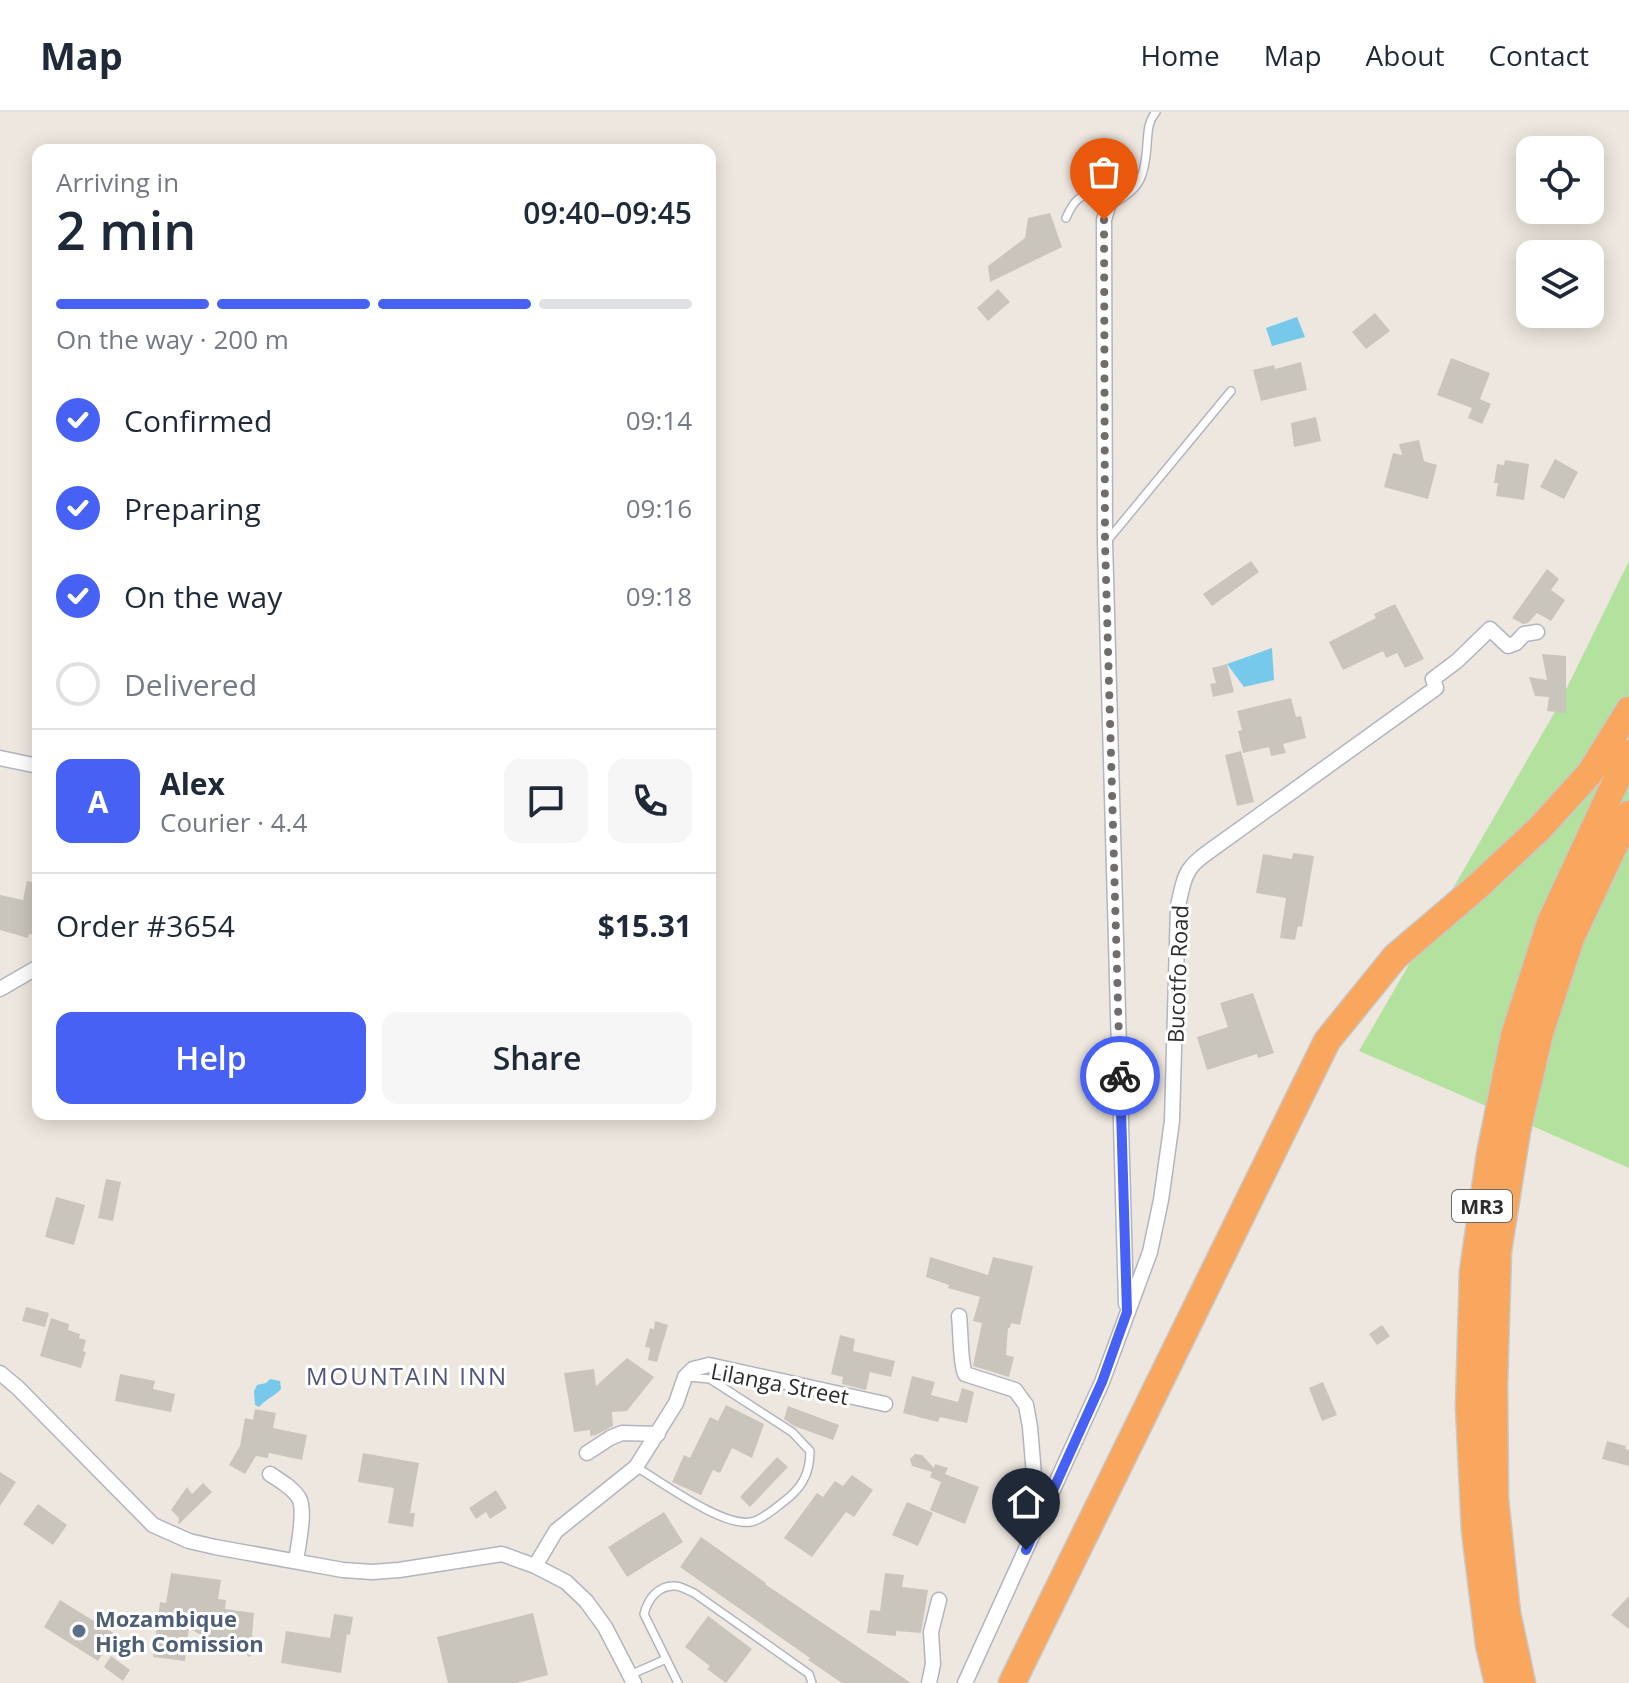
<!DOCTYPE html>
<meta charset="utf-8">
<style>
body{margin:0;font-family:"Open Sans",sans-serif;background:#f6f6f7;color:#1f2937;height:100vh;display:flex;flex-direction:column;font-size:30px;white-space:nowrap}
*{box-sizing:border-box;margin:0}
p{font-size:26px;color:#747a83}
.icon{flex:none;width:44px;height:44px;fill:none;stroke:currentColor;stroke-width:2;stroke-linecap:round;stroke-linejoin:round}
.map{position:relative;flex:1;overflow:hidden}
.panel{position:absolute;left:32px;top:32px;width:684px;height:976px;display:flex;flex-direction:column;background:#fff;border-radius:16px;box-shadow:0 4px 20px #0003}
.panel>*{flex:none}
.tools{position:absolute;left:1516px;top:24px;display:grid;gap:16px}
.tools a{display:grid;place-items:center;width:88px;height:88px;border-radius:16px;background:#fff;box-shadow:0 4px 20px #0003;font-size:40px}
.pin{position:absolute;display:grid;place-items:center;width:68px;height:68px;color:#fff;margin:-82px -34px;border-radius:50% 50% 50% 0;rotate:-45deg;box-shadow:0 0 8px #0007}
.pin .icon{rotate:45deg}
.courier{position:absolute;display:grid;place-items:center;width:80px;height:80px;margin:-40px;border:6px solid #4661f4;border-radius:50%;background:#fff;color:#222;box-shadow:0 2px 10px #0007}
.overview em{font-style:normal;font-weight:600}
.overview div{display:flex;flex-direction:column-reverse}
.overview{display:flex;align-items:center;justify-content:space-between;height:136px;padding:0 24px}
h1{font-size:52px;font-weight:600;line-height:60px}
.bar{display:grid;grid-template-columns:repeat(4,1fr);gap:12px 8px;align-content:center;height:96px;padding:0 24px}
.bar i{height:10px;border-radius:6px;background:#e0e1e3}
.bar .active{background:#4661f4}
.bar p{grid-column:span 4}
.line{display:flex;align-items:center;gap:20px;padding:0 24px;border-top:2px solid #e0e1e3}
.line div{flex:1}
.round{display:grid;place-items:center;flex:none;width:84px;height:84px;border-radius:16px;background:#f6f6f7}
ol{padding:0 24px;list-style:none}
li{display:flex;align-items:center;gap:24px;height:88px}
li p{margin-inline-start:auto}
li .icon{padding:8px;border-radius:50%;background:#4661f4;color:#fff;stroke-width:4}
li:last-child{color:#747a83}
li i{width:44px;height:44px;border:4px solid #e0e1e3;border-radius:50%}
.action{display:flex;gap:16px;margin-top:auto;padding:16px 24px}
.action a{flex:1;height:92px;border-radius:16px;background:#4661f4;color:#fff;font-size:32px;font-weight:600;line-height:92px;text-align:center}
.action a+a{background:#f6f6f7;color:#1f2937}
header{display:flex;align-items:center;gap:48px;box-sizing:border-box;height:112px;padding:0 40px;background:#fff;border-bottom:2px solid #e0e1e3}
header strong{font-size:38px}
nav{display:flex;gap:44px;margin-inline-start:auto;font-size:28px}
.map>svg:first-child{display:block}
.green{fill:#b3e19e}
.water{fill:#77c9eb}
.building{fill:#c9c5bd}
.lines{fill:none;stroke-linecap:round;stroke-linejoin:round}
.service-casing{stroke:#b2b5bf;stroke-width:10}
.minor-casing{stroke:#b2b5bf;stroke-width:17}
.motorway-casing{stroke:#c8c8c8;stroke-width:29}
.service{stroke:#fff;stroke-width:7}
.minor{stroke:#fff;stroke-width:14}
.motorway{stroke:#f9a65f;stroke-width:26}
.done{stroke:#706d6b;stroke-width:8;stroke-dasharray:0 14.4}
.route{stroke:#4661f4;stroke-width:10}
.service-dot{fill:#5c6f8a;stroke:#fff;stroke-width:3}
.labels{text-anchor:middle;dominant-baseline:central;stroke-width:6;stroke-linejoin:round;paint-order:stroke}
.shield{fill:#fff;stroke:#6b6b6b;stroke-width:2}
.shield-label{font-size:20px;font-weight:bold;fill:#2c2c2c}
.street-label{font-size:22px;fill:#2c2c2c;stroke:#fff}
.service-label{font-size:22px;font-weight:bold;fill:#4e5e75;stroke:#fff;text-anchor:start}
.neighbourhood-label{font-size:24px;letter-spacing:2px;fill:#4e547c;stroke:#fff}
</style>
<header>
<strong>Map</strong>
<nav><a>Home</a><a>Map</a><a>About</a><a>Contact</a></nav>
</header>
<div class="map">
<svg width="1629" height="1571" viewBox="0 0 1629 1571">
<rect width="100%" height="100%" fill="#ede7df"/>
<path class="green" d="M1629 449V1056L1359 939 1556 598Z"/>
<path class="water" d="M1297 205 1305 225 1272 234 1266 216Z
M1272 536 1274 568 1244 575 1227 552Z
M270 1267 280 1269 281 1277C275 1284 267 1286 259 1295L255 1293 254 1279 257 1273 266 1271Z"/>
<path class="building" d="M1050 101 1062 135 990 170 988 154 1025 126 1028 106Z
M998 177 1010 190 988 209 977 196Z
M1375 201 1390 219 1366 237 1352 220Z
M1451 246 1490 261 1480 287 1491 292 1482 312 1468 306 1472 296 1437 283Z
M1301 250 1307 278 1261 289 1253 258 1274 253 1275 257Z
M1316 305 1321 329 1294 335 1291 311Z
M1419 328 1424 349 1437 353 1428 387 1384 375 1393 341 1402 343 1399 332Z
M1555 347 1578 360 1564 387 1540 375Z
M1505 348 1529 352 1524 388 1496 384 1498 371H1494L1497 352 1504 353Z
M1251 449 1259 460 1212 494 1203 482Z
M1547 457 1559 467 1551 478 1565 488 1551 509 1537 501 1528 511 1523 512 1512 506Z
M1395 492 1424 547 1405 556 1397 541 1386 546 1383 539 1343 558 1329 530 1376 506 1374 502Z
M1542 542 1566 544V601L1547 599 1549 585 1535 584 1529 565 1547 568Z
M1227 552 1234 580 1213 585 1210 572 1216 571 1212 556Z
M1291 586 1296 605 1301 604 1306 626 1283 632 1286 641 1271 644 1269 635 1243 641 1238 619 1242 618 1237 599Z
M1241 639 1254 690 1237 694 1225 643Z
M1293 741 1314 744 1302 815 1298 814 1295 828 1280 826 1286 786 1256 781 1263 742 1292 747Z
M27 769 38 772V813L36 823 29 822 28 826 0 818V783L23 788Z
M1253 881 1274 941 1258 946 1257 942 1207 958 1197 925 1228 915 1220 891Z
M106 1067 121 1070 113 1109 98 1106Z
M56 1085 85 1093 74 1133 45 1125Z
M930 1145 988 1163 993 1145 1033 1154 1020 1213 1011 1211 1010 1216H1008L1006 1243 1014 1245 1009 1265 973 1254 982 1211 973 1209 980 1185 948 1176 949 1173 926 1165Z
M26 1195 49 1201 45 1215 22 1209Z
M51 1206 69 1212 68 1218 80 1222 79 1226 86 1228 83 1239 86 1240 81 1256 40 1244Z
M655 1209 668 1213 657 1250 648 1248 650 1236 645 1235 650 1216 654 1217Z
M1382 1213 1390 1224 1377 1233 1369 1222Z
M840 1223 855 1227 853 1239 895 1249 891 1265 870 1260 866 1278 842 1272 843 1265 831 1262Z
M627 1246 654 1265 627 1299 612 1300 613 1314 596 1323 590 1324V1318L574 1320 564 1261 594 1257 596 1274Z
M120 1262 155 1269 153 1277 175 1282 171 1300 115 1289Z
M912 1264 935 1270 931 1283 958 1290 962 1276 974 1280 967 1311 940 1305 938 1310 903 1301Z
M1323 1270 1337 1303 1322 1309 1309 1276Z
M726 1293 764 1312 752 1346 732 1336 720 1361 713 1358 701 1383 672 1370 684 1343 690 1346 710 1305 718 1309Z
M788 1294 839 1313 833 1328 794 1314 784 1307Z
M255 1297 276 1301 273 1316 307 1323 302 1348 269 1341 268 1346 256 1344 245 1362 229 1353 240 1334 245 1306 253 1308Z
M1607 1329 1626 1334 1625 1337 1629 1338V1354L1602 1347Z
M363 1341 419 1351 410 1401H415L413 1415 388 1411 394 1376 358 1370Z
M915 1342 922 1343 934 1356 935 1352 948 1356 945 1362 979 1375 965 1412 930 1398 941 1370 930 1365 932 1360 912 1354 910 1347Z
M777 1345 788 1355 750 1395 740 1385Z
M0 1360 16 1370 0 1394Z
M852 1363 873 1378 854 1405 846 1400 812 1445 784 1426 817 1381 823 1385 835 1369 843 1374Z
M203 1371 212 1380 178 1413 179 1406 171 1398 187 1375 192 1382Z
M496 1378 507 1396 490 1407 486 1400 476 1407 469 1396Z
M907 1390 933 1401 918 1434 892 1423Z
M38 1392 67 1413 53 1433 23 1412Z
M664 1400 683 1430 627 1465 608 1435Z
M701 1425 766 1471 765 1472 911 1571H842L808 1548 810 1546 680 1455Z
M171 1461 221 1468 218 1487 226 1488 225 1497 254 1501 252 1523 261 1537 249 1545 240 1534 211 1529 189 1516 185 1549 153 1545 160 1490 166 1491Z
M885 1461 904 1463 902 1475 928 1478 921 1521 896 1519V1524L867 1521 870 1498 880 1499Z
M1629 1484V1517L1611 1503Z
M60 1488 115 1522 98 1549 44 1515Z
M533 1501 548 1563 517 1571H448L437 1525Z
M334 1502 353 1505 350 1523 347 1522 341 1561 281 1551 286 1519 330 1526Z
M708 1504 752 1537 726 1571 707 1557 710 1554 685 1535Z
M111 1544 130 1558 123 1569 104 1555Z"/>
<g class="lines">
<g class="service-casing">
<path id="service" d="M1066 106C1074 88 1080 80 1101 84L1108 94C1139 79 1145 67 1147 32 1148 20 1148 9 1156 0
M1107 429 1231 279
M636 1355C662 1370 722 1415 751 1410 762 1408 774 1397 782 1391 801 1377 810 1363 810 1339L792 1320 710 1267 688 1265
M630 1563 666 1547
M678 1571 644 1502C648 1487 658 1473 675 1474 681 1474 689 1479 694 1481L809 1562 812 1571"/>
</g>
<g class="minor-casing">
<path id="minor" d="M1108 94 1104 108 1105 430 1126 1192
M0 646 38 654
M0 877 38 855
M959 1204C961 1221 960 1249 965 1262L1015 1278 1026 1293 1030 1315 1038 1411
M0 1261 18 1276 153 1413 189 1429 215 1435 343 1458 372 1460 399 1458 502 1442 535 1454 566 1470 586 1489 605 1515 634 1571
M587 1341 610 1326 622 1321 658 1322
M270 1362C280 1369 292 1375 299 1386 306 1399 298 1434 296 1449
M535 1454 556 1419 636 1355 676 1291 685 1265 693 1257 709 1253 885 1292
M929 1571 933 1552 931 1520 939 1488
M965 1571 1102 1270 1150 1140 1161 1088 1172 1009 1178 794C1186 756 1187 755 1218 733L1436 576 1433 567 1457 549 1490 517 1508 534 1516 531 1524 522 1537 520"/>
</g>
<g class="motorway-casing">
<path id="motorway" d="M1012 1571 1327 929 1395 845 1477 775 1539 717 1590 661 1629 598
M1498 1571 1489 1533 1475 1419 1469 1294 1473 1159 1490 1042 1514 924 1550 811 1629 641
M1522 1571 1507 1501 1495 1387 1494 1272 1498 1139 1517 1019 1540 921 1571 826 1629 702"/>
</g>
<use href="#service" class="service"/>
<use href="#minor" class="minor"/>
<use href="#motorway" class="motorway"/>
</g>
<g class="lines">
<path class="done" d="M1104 108 1105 430 1120 964"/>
<path class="route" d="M1026 1438 1102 1270 1127 1200 1120 964"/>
</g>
<circle class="service-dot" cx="79" cy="1519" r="8"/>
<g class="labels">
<rect class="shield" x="1452" y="1078" width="60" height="32" rx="6"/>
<g class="shield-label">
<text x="1482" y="1094">MR3</text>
</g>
<g class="street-label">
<text transform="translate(1177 862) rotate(-88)">Bucotfo Road</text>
<text transform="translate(780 1271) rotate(11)">Lilanga Street</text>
</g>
<g class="service-label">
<text x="95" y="1506">Mozambique<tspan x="95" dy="25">High Comission</tspan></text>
</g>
<g class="neighbourhood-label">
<text x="407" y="1263">MOUNTAIN INN</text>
</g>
</g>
</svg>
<div class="tools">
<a><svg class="icon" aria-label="locate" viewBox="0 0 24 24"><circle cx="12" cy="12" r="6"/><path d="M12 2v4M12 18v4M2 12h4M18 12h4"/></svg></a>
<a><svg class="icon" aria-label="layers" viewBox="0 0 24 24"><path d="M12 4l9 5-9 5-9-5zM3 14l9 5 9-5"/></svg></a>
</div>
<div class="pin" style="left:1104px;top:108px;background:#ea580c"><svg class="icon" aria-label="bag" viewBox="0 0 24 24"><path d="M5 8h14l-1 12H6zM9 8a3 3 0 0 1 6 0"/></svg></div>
<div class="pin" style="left:1026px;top:1438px;background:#1f2937"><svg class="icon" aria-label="home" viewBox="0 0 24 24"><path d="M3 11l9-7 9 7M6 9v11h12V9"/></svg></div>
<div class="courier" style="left:1120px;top:964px"><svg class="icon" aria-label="bike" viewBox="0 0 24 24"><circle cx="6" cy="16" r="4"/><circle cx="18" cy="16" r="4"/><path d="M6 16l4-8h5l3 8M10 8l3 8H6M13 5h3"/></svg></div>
<section class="panel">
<div class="overview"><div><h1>2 min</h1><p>Arriving in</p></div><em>09:40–09:45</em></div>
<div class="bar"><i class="active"></i><i class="active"></i><i class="active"></i><i></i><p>On the way · 200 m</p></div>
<ol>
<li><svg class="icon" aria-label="check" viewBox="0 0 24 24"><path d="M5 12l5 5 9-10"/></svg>Confirmed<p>09:14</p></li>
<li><svg class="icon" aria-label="check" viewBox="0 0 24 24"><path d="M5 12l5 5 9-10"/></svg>Preparing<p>09:16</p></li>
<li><svg class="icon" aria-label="check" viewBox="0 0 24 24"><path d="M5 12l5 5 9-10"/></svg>On the way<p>09:18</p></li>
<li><i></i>Delivered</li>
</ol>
<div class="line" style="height:144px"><b class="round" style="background:#4661f4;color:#fff">A</b><div><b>Alex</b><p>Courier · 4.4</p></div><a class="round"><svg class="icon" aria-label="chat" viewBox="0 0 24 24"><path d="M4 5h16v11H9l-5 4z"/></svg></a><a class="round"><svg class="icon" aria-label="phone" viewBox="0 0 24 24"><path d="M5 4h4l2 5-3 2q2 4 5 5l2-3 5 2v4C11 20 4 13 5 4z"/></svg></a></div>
<div class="line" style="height:104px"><div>Order #3654</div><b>$15.31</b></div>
<div class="action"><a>Help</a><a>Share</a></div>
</section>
</div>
